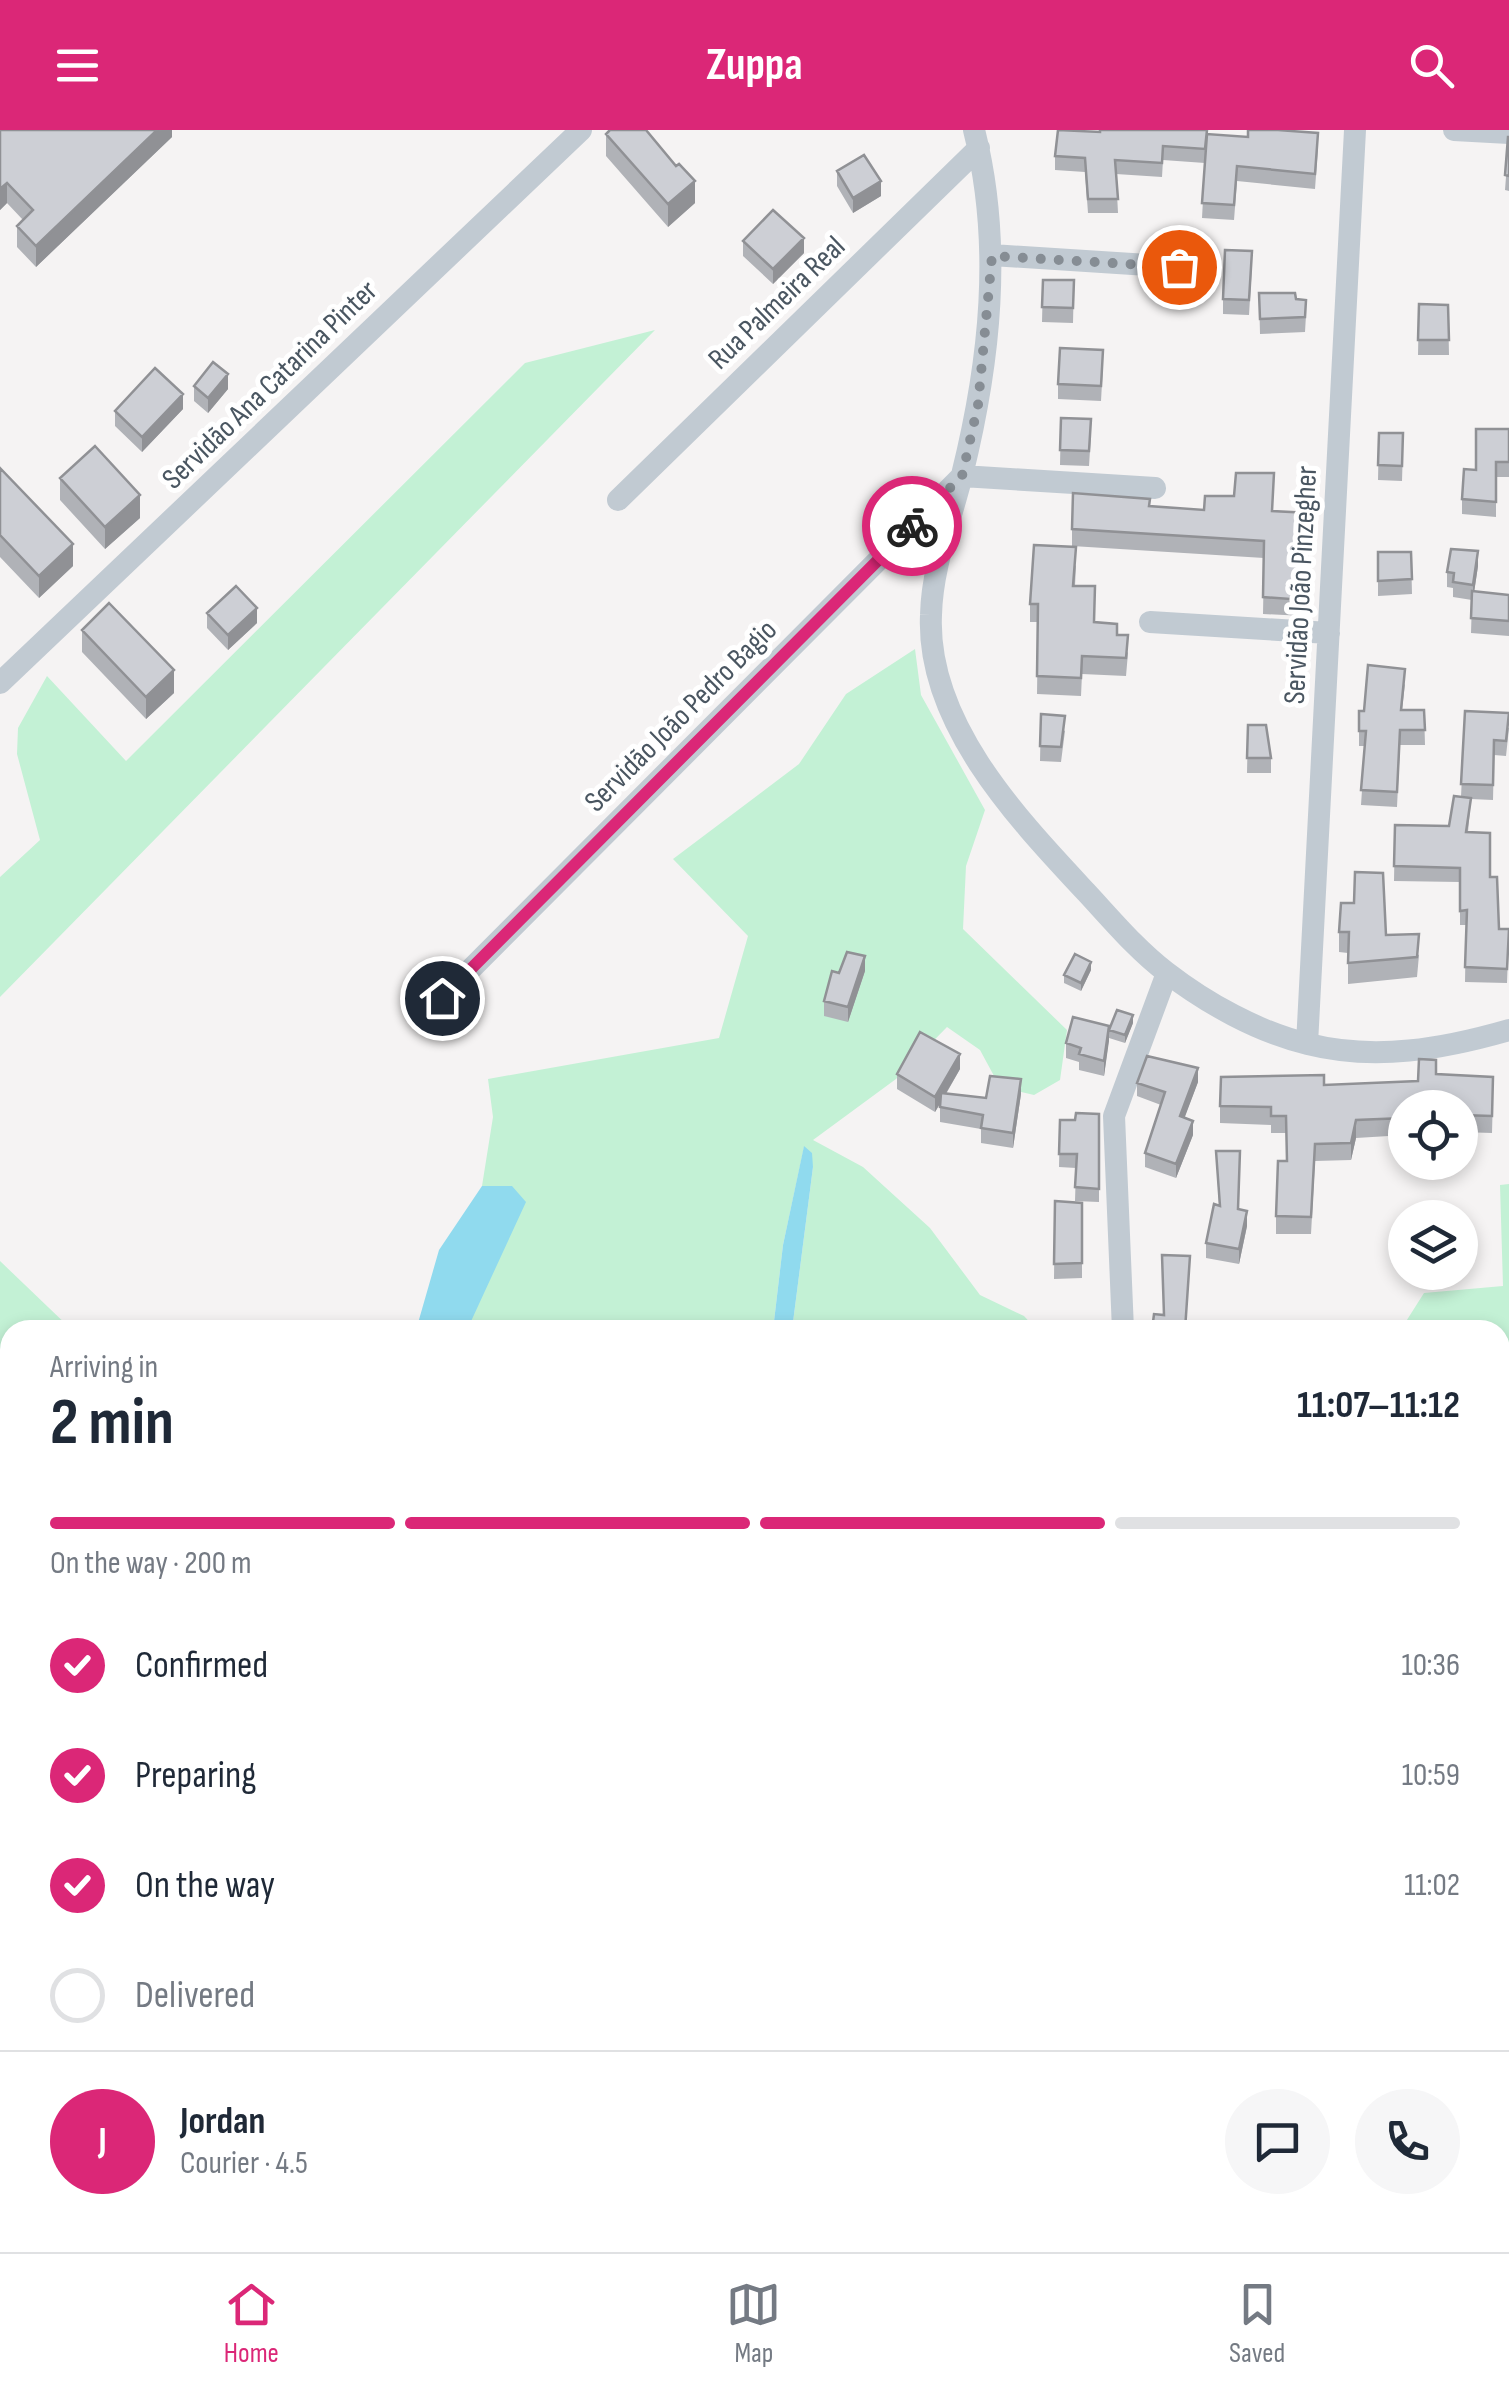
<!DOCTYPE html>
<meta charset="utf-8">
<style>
body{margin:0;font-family:"Sofia Sans Condensed",sans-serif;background:#f6f6f7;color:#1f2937;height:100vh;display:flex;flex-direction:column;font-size:38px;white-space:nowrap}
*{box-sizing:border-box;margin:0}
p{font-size:32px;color:#747a83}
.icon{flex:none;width:55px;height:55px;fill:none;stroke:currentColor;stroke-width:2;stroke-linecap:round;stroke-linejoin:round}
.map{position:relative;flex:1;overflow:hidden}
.drawer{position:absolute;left:0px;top:1190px;width:1510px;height:932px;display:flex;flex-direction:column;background:#fff;border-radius:30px 30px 0 0;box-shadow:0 5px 15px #0003}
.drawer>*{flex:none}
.controls{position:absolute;left:1388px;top:960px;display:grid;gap:20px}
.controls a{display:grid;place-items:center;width:90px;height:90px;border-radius:50%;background:#fff;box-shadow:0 5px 15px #0003;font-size:50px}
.pin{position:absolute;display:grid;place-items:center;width:85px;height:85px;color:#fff;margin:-42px;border:5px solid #fff;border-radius:50%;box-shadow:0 2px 10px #0007}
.courier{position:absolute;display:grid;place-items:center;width:100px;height:100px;margin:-50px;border:8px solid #db2777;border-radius:50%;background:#fff;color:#222;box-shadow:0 2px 12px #0007}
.summary em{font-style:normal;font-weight:700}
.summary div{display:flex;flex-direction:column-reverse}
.summary{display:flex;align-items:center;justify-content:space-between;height:170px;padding:0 50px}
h1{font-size:65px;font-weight:700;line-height:75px}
.bar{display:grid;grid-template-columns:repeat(4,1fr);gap:15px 10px;align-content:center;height:120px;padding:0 50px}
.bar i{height:12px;border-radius:8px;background:#e0e1e3}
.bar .current{background:#db2777}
.bar p{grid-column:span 4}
.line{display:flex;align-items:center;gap:25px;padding:0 50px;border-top:2px solid #e0e1e3}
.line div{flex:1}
.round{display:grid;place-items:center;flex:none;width:105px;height:105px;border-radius:52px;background:#f6f6f7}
ol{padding:0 50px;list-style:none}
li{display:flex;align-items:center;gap:30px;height:110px}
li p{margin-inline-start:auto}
li .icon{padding:10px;border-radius:50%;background:#db2777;color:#fff;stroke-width:4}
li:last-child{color:#747a83}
li i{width:55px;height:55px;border:5px solid #e0e1e3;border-radius:50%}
header{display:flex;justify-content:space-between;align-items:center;height:130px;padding:0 50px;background:#db2777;color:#fff;font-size:45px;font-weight:700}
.tabs{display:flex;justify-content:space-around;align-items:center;height:140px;border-top:2px solid #e0e1e3;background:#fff;font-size:28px;color:#747a83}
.tabs a{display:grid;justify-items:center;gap:5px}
.tabs .current{color:#db2777}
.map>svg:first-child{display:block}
.airport{fill:#e2e4e7}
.green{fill:#c3f1d5}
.water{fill:#90daee}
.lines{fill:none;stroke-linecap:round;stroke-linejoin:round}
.stream{stroke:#90daee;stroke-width:6}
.runway{stroke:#d5d6d8;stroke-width:152}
.minor{stroke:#c1cad2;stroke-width:22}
.wall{fill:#b0b2b7}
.shaded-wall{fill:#909195}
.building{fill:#cdcfd5;stroke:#909195;stroke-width:2.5}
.done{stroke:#868d94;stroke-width:10;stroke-dasharray:0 18}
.route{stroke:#db2777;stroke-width:12}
.labels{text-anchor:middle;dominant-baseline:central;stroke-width:10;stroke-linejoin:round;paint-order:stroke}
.street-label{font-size:30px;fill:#4a5661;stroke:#fff}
</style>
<header><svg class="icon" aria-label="menu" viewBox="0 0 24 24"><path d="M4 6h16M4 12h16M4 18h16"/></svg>Zuppa<svg class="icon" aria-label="search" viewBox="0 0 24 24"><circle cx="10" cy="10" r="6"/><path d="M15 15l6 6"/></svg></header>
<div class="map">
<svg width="1509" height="2122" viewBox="0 0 1509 2122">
<rect width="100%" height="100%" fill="#f5f3f3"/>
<path class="airport" d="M0 1610 10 1618V2112H1006L1008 2122H0Z"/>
<path class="green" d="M655 200 0 867V747L40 710 17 624 18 598 47 546 126 631 525 233Z
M915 519 921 565 985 680 966 736 963 799 1067 900 1060 950 1034 965 1000 957 980 920 947 897 896 949 813 1010 863 1037 930 1098 980 1165 1024 1186 1037 1200H994L993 1196 965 1190 954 1200H792L813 1037 804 1017 783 1115 773 1200H467L512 1056H482L493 987 488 949 719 908 748 806 673 729 799 634 846 564Z
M1509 1054V2122H1135L1132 2113 1500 2112V1200H1365L1405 1193 1424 1163 1503 1156 1500 1055Z
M0 1131 72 1200H10V1473L0 1459Z
M0 1573 10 1585V1985L0 1977Z
M1046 2112 1051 2122H181L169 2113Z"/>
<path class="water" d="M804 1016 812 1023 813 1037 792 1200H773L783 1115Z
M482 1056H512L526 1072 467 1200H416L439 1120Z
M0 1459 10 1473V1585L0 1573Z
M1046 2113H1132L1135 2122H1051Z"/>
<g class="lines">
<path class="stream" d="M0 1747 10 1755
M456 2112 468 2122"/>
<path class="runway" d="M58 2112 70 2122"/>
<path class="minor" d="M974 0C1003 114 990 232 962 345 951 390 932 437 931 485 926 593 1018 689 1086 762 1112 790 1136 819 1166 842 1206 873 1258 902 1308 914 1375 931 1443 919 1509 900
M1454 0 1509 3
M992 125 1179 137
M618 370 979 18
M1150 492 1329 503
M0 553 581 0
M442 868 962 346 1155 358
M1307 914 1355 0
M1123 1200 1114 986 1167 843"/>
</g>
<path class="wall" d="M0 0H172V7L36 137 17 117V96L23 90 7 73 0 80Z
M1100 0H1208V4L1318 18 1315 59 1237 51 1234 90 1202 88 1205 33 1163 30 1162 47 1116 44 1118 83H1088L1085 42 1055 40V26L1100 2Z
M606 4 695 73 668 97 606 26Z
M1509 7V61L1505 60Z
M837 41 881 66 853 83 837 56Z
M743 111 804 123 773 154 743 126Z
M1252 136 1249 185 1223 184V169Z
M1043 150H1074L1073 193 1042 192Z
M1259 163 1296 169 1306 185 1305 202 1260 204Z
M1419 174 1448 175 1449 225H1418Z
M1103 235 1101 271 1058 269V254Z
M194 256 228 259 208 283 194 271Z
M183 279 142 322 115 296V281Z
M1061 288 1091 304 1089 336 1060 335Z
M1509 299V347H1496V387L1462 384V369L1476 340Z
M1379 303 1403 318 1402 351 1378 350Z
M0 338 73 436 39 468 0 427Z
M60 348 140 388 105 419 60 370Z
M1204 380 1273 381 1310 400 1308 434H1304V486L1263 484 1264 428 1072 416V399Z
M1378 422H1411L1412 464 1378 466Z
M1076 435 1075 456 1095 492 1117 505 1128 523 1126 546 1082 544 1081 566 1037 564 1038 492H1030V474Z
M1478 436 1474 462 1509 465V506L1471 503 1472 470 1453 467V458L1447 457V442Z
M207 483 257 493 228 520 207 498Z
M82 500 174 563 146 589 82 522Z
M1405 554 1402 580H1424L1425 615H1400L1397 677 1361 675 1365 616H1359V581H1364Z
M1465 581 1509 598 1506 626 1494 625 1493 670 1471 669 1468 702 1490 747 1499 799H1509L1507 853 1465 852 1466 795H1460V752L1394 751 1395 695 1449 696 1461 667Z
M1041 584 1065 601 1061 632 1040 631Z
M1248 595 1271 628V643H1247Z
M1339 802 1386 805 1419 825 1417 847 1348 854V823L1339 822Z
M1091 840 1081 861 1064 853V845Z
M865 841 848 892 824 886V871L839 843Z
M1133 893 1125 913 1109 908 1104 946 1079 940V932L1066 928V913L1109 896Z
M960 939 946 964 986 968 1021 964 1013 1018 981 1013V999L940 992V974L935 982 897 959V944Z
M1436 944 1493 965 1492 1003 1460 1002V978H1405V1005L1356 1008 1351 1030 1315 1031 1311 1104H1276V1086L1287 1031 1286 1003H1271V995L1220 993V976L1324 955 1418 951Z
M1198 952 1184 988 1193 1005 1176 1048 1145 1037V1023L1161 975 1137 966V953Z
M1099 984V1072L1075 1071 1076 1038 1059 1037 1060 990H1075Z
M1216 1021 1238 1079 1247 1096 1239 1134 1206 1128V1113L1219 1076Z
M1055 1071 1082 1073V1148L1054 1149Z"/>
<path class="shaded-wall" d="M157 0H172V7L36 137V116Z
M695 51V73L668 97V74Z
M881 51V66L853 83V68Z
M7 53V73L0 80V59Z
M804 108V123L773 154V139Z
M228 244V259L208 283V268Z
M183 264V279L142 322V307Z
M140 365V388L105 419V397Z
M73 414V436L39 468V446Z
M1478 421V436L1473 470V455Z
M257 478V493L228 520V505Z
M174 540V563L146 589V567Z
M865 826V841L848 892V877Z
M1091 832V840L1081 861V853Z
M1133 885V893L1125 913V905Z
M1109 896V911L1104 946V931Z
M960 924V939L935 982V967Z
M1198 938V952L1180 1000V986Z
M1021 949V964L1013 1018V1003Z
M1356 990V1008L1351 1030V1013Z
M1193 991V1005L1176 1048V1034Z
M1247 1081V1096L1239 1134V1119Z"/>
<path class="building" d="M0 0H157L36 116 17 96 33 80 7 53 0 59Z
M610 0H646L676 36 679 34 695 51 668 74 606 4Z
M1058 0 1100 2V0H1207L1205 19 1163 16 1162 33 1115 30 1118 69H1088L1085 28 1055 26Z
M1248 0H1278L1318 3 1315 44 1237 36 1234 75 1202 73 1207 4 1248 7Z
M1508 7H1509V46L1505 45Z
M864 25 881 51 853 68 837 41Z
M773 80 804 108 773 139 743 111Z
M1225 120 1252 121 1249 170 1223 169Z
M1043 150H1074L1073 178 1042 177Z
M1259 163H1295L1296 169 1306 170 1305 187 1260 189Z
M1419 174 1448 175 1449 210H1418Z
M1060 218 1103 220 1101 256 1058 254Z
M213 232 228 244 208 268 194 256Z
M155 238 183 264 142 307 115 281Z
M1061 288 1091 289 1089 321 1060 320Z
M1476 299H1509V332H1496V372L1462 369 1464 339 1476 340Z
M1379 303H1403L1402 336 1378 335Z
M95 316 140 365 105 397 60 348Z
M0 338 73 414 39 446 0 405Z
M1236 343H1274L1272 381 1310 383 1308 417H1304V470L1263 467 1264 411 1072 399 1073 363 1150 369 1149 376 1204 380 1205 366H1234Z
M1034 415 1076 417 1073 456H1095L1094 492 1117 494V505H1128L1126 528 1082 526 1081 548 1037 546 1038 474H1030Z
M1451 419 1478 421 1473 455 1453 452 1454 443 1447 442Z
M1378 422H1411L1412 449 1378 451Z
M236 456 257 478 228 505 207 483Z
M1472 461 1509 465V491L1471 488Z
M109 473 174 540 146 567 82 500Z
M1368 535 1405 539 1401 580H1424L1425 600H1400L1397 662 1361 660 1366 601H1359V581H1364Z
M1465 581 1509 583 1506 611 1494 610 1493 655 1461 654Z
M1041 584 1065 586 1061 617 1040 616Z
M1248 595H1266L1271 628H1247Z
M1454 666 1471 668 1466 702 1490 703V747H1497L1499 799H1509L1507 839 1465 837 1467 780 1460 781V738L1394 736 1395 695 1449 696Z
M1355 742 1383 743 1386 805 1419 804 1417 827 1348 833 1349 802H1339L1341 773H1354Z
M847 822 865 826 848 877 824 871 832 841 839 843Z
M1075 824 1091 832 1081 853 1064 845Z
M1117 880 1133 885 1125 905 1109 900Z
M1073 887 1109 896 1104 931 1079 924 1081 918 1066 913Z
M920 902 960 924 935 967 897 944Z
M1147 926 1198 938 1180 986 1193 991 1176 1034 1145 1023 1165 962 1137 953Z
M1419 929 1436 930V944L1493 947 1492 986 1460 985V978H1405V988L1356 990 1351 1013 1315 1014 1311 1087 1276 1086 1278 1031H1287L1286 986H1271V977L1220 976 1221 947 1324 945V955L1418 951Z
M990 946 1021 949 1013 1003 981 998 983 985 940 977 941 963 986 968Z
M1076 983 1099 984V1059L1075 1057 1077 1024H1059L1060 990H1075Z
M1216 1021H1240L1238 1079 1247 1081 1239 1119 1206 1113 1214 1074 1220 1076Z
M1055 1071 1082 1073V1133L1054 1134Z
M1162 1125 1190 1126 1185 1200H1152L1154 1184 1164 1185Z"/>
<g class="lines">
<path class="done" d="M912 396 962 346 978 275 992 126 1179 137"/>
<path class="route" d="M442 868 912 396"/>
</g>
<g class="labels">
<g class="street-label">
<text transform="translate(777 173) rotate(-44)">Rua Palmeira Real</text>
<text transform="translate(270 255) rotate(-44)">Servidão Ana Catarina Pinter</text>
<text transform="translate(1301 455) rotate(-87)">Servidão João Pinzegher</text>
<text transform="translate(681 586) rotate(-45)">Servidão João Pedro Bagio</text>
</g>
</g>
</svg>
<div class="controls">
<a><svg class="icon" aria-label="locate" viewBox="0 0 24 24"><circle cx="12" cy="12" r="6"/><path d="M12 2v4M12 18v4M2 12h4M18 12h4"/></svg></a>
<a><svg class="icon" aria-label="layers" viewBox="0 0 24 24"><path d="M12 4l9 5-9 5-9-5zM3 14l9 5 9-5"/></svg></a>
</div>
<div class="pin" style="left:1179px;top:137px;background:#ea580c"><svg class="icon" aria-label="bag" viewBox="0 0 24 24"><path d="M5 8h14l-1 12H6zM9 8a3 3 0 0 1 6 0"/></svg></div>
<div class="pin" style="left:442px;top:868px;background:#1f2937"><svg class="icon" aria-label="home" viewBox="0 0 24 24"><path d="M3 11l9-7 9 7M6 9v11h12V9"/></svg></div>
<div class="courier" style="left:912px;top:396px"><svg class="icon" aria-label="bike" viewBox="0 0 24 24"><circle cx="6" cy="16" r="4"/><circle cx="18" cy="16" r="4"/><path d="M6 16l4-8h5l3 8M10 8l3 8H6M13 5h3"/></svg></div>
<section class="drawer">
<div class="summary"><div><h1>2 min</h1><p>Arriving in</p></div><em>11:07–11:12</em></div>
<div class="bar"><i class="current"></i><i class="current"></i><i class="current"></i><i></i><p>On the way · 200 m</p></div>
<ol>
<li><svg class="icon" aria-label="check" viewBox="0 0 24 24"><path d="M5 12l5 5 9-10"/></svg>Confirmed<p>10:36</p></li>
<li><svg class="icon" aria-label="check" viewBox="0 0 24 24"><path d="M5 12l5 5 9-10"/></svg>Preparing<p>10:59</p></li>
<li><svg class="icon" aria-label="check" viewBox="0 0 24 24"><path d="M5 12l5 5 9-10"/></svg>On the way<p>11:02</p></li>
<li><i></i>Delivered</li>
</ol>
<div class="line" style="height:180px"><b class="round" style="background:#db2777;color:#fff">J</b><div><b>Jordan</b><p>Courier · 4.5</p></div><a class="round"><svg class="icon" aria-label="chat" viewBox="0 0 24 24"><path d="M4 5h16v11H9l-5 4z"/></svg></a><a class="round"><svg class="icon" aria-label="phone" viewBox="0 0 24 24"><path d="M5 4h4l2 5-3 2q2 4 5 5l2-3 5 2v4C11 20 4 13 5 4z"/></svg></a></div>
</section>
</div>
<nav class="tabs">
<a class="current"><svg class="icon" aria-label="home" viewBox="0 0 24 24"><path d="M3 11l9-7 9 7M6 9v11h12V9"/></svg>Home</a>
<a><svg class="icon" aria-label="map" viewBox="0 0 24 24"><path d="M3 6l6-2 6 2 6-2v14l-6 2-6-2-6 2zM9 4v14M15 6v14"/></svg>Map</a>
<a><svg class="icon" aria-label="saved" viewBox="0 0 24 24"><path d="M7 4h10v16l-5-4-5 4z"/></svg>Saved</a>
</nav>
